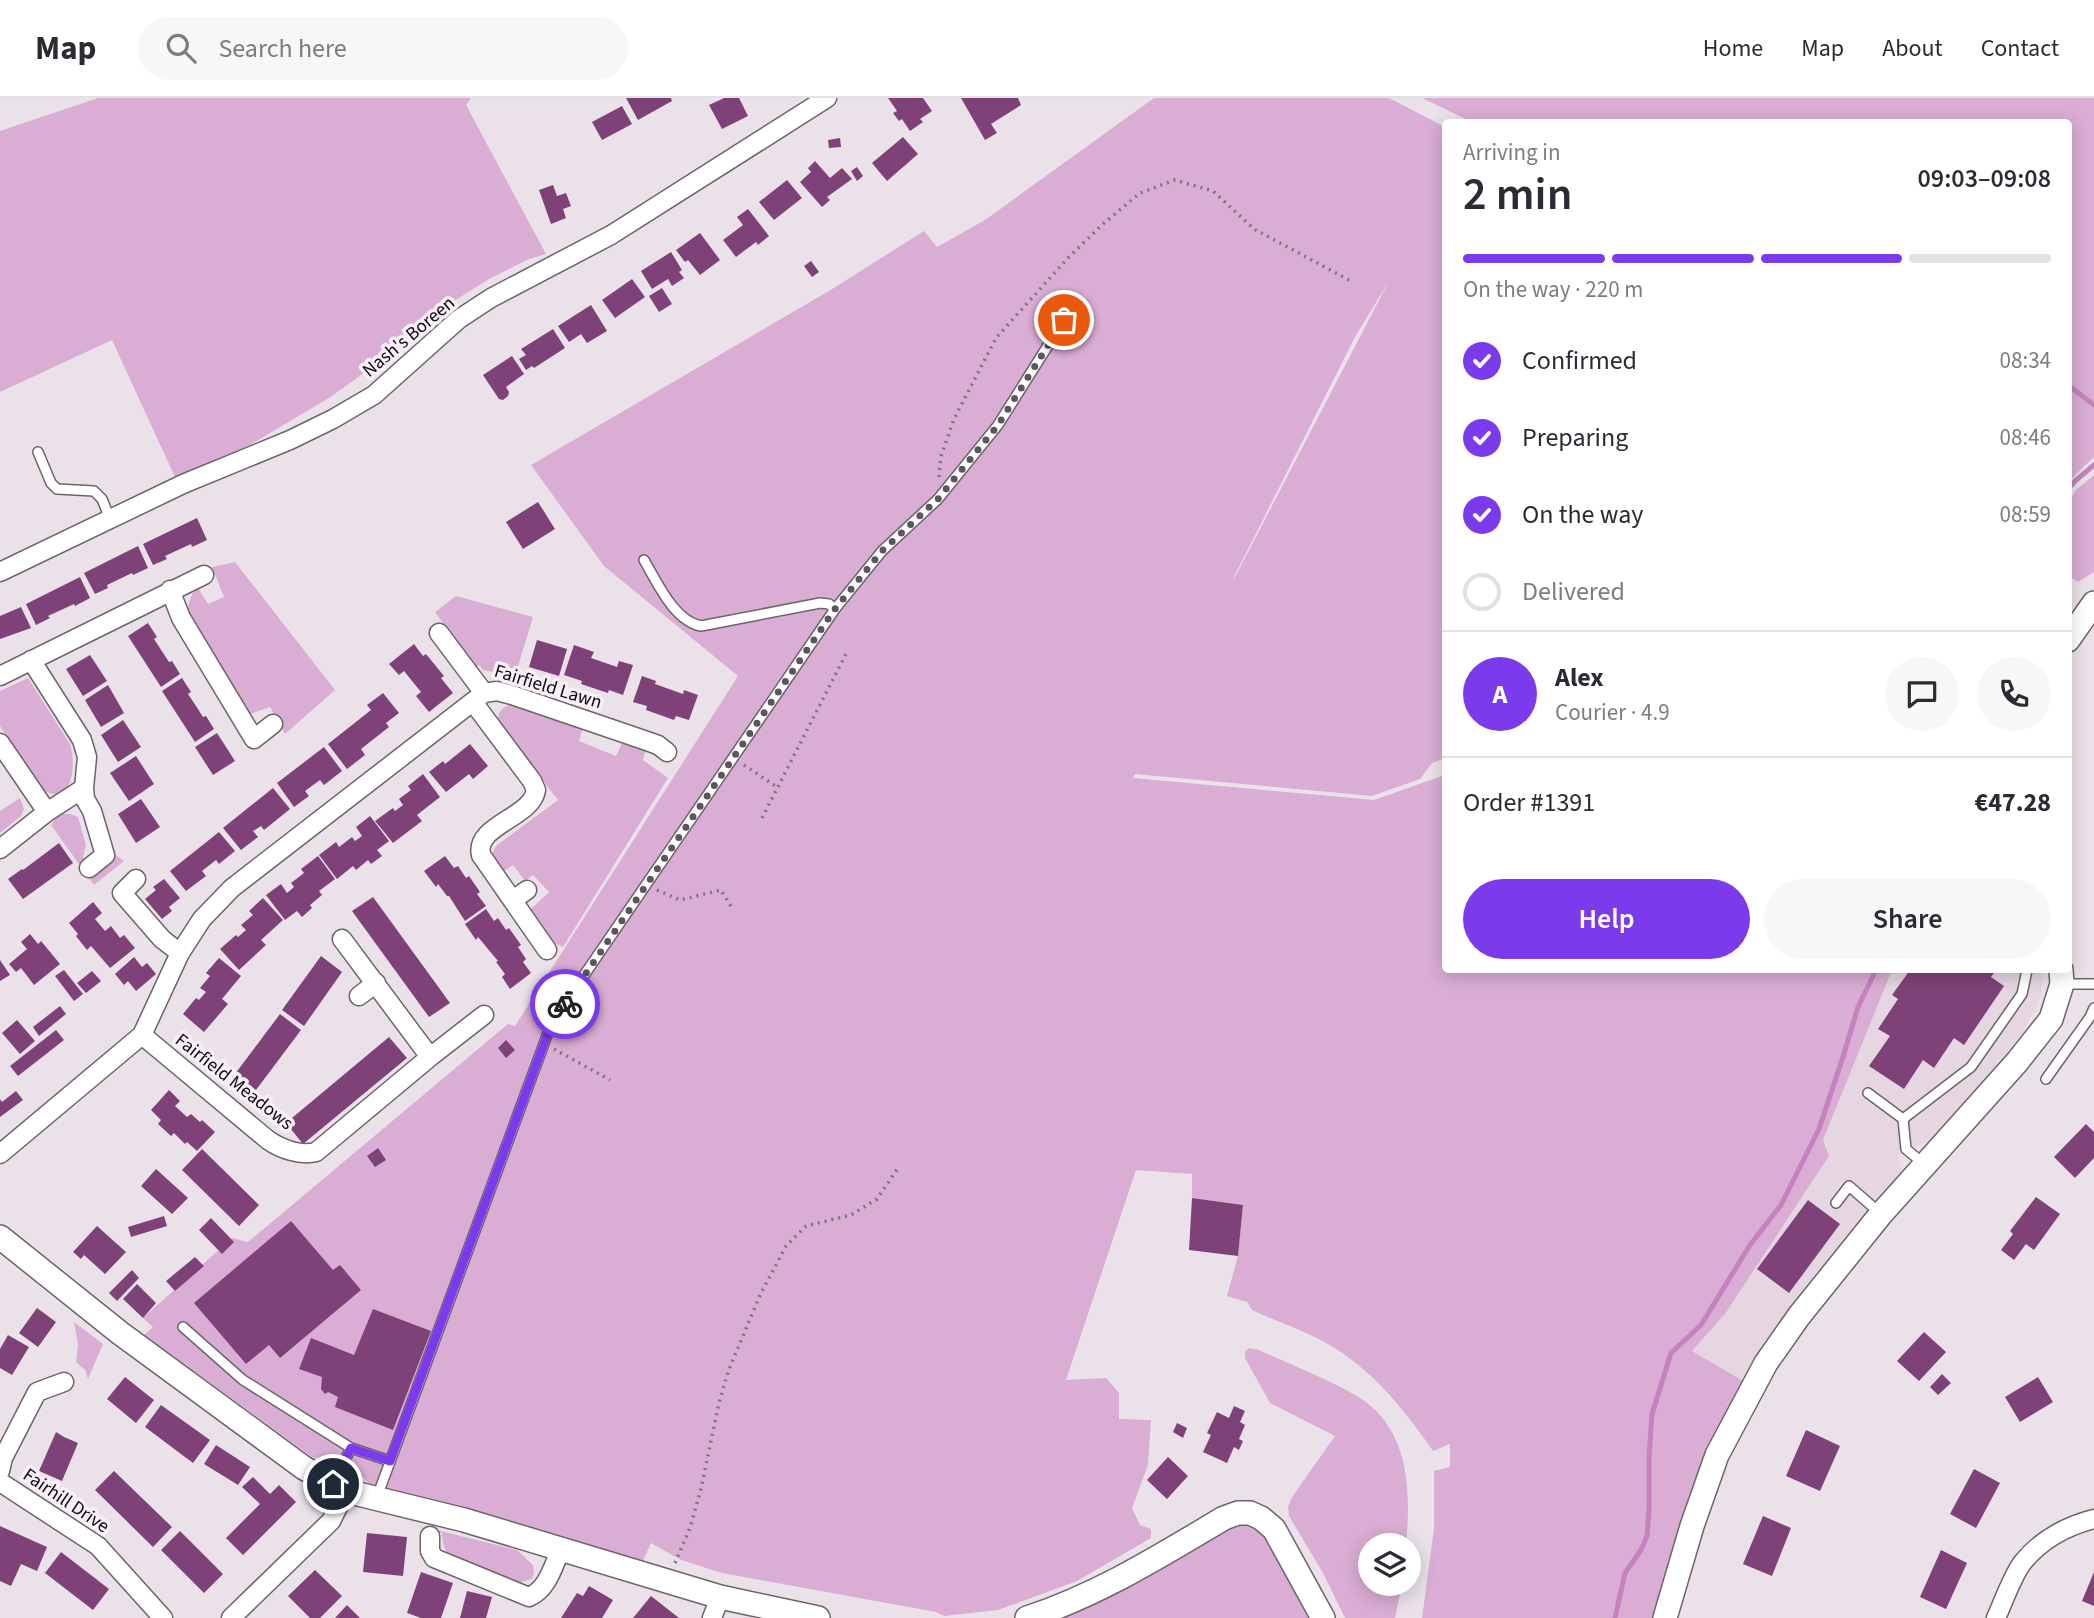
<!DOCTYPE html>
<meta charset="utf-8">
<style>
body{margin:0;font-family:"Source Sans 3",sans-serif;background:#f7f7f7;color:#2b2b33;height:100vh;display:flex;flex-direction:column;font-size:26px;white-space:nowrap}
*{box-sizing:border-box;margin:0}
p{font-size:23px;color:#7c7c81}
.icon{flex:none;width:38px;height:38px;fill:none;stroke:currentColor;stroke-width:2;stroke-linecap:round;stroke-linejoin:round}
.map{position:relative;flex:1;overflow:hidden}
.details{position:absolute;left:1442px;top:21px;width:630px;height:854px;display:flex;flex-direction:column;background:#fff;border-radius:7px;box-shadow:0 4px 18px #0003}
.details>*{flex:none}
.buttons{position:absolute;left:1358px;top:1435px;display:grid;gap:14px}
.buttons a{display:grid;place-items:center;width:63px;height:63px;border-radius:50%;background:#fff;box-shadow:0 4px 18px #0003;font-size:35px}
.pin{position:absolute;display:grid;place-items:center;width:60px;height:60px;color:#fff;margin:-30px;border:4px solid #fff;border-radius:50%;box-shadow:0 2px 7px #0007}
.courier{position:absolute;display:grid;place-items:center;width:70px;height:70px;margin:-35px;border:5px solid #7c3aed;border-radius:50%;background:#fff;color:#222;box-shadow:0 2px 9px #0007}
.headline em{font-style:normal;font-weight:600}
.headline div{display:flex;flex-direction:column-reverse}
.headline{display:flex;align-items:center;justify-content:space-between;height:119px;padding:0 21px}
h1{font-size:46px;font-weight:600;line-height:52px}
.bar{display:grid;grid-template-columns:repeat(4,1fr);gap:10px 7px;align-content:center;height:84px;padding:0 21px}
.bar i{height:9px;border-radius:5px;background:#e1e1e2}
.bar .on{background:#7c3aed}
.bar p{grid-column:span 4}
.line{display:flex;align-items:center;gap:18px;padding:0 21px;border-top:2px solid #e1e1e2}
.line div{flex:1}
.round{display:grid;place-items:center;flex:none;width:74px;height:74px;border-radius:37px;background:#f7f7f7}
ol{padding:0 21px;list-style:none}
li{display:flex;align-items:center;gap:21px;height:77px}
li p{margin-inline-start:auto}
li .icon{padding:7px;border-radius:50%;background:#7c3aed;color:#fff;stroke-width:4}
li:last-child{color:#7c7c81}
li i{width:38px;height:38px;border:4px solid #e1e1e2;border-radius:50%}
.action{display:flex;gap:14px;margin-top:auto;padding:14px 21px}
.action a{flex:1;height:80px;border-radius:42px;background:#7c3aed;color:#fff;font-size:28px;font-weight:600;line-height:80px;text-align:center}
.action a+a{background:#f7f7f7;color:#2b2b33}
header{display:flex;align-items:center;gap:42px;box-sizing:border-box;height:98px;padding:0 35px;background:#fff;border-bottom:2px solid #e1e1e2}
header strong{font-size:33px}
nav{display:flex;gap:38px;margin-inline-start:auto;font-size:24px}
.search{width:490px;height:63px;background:#f7f7f7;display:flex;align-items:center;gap:18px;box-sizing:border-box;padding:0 24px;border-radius:38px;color:#7c7c81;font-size:26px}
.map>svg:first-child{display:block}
.built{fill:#e5d6e2}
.green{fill:#daadd4;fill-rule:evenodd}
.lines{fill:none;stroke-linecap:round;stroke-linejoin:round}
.stream{stroke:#c483bd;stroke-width:5}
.building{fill:#7e4278}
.service-casing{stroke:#6c646a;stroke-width:12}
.minor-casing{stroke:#6c646a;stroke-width:21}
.tertiary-casing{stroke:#6c646a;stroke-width:26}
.path{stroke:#7c767b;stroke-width:3.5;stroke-dasharray:2 5;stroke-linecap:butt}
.service{stroke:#fff;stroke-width:9}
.minor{stroke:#fff;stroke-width:18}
.tertiary{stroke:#fff;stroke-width:23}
.done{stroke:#5b565b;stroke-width:7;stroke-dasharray:0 12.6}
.route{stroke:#7c3aed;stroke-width:9}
.labels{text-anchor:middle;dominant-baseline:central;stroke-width:7;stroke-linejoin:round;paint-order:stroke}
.street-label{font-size:19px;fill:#0e0b0e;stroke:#f8eff7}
</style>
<header>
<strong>Map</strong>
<div class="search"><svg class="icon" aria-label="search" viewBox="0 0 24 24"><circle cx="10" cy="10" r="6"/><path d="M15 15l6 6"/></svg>Search here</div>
<nav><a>Home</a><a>Map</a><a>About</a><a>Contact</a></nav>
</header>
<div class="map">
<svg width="2094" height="1520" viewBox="0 0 2094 1520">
<rect width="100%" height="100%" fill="#ebe2e9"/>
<path class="built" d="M1892 872H2043L2041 898 2018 945 1928 1044 1906 1051 1898 1060 1902 1074 1883 1098 1864 1117 1761 1248 1742 1286 1692 1253 1725 1216 1829 1058 1823 1042Z"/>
<path class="green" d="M98 0H471L466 7 546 156 529 161 489 181 432 217 406 245 329 300 248 348 175 379 112 242 0 294V33Z
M1154 0H1389L1445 29 1446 660 1432 665 1420 681 1372 698 1135 676 1133 680 1374 702 1445 677 1446 872H1892L1823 1042 1829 1058 1725 1216 1692 1253 1743 1283 1704 1361 1672 1450 1654 1520H1422L1434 1430V1373L1450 1369V1346L1433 1353C1402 1308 1367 1265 1317 1240 1296 1230 1274 1222 1252 1212L1247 1204 1227 1198 1238 1158 1243 1107 1192 1100V1076L1136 1072 1066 1282 1106 1280 1119 1295V1321L1151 1322 1148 1367 1132 1410 1140 1427 1151 1431V1440L1077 1483 998 1512 944 1518 936 1514 722 1475 681 1462 651 1445 643 1463 372 1389C350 1365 345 1362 312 1359L144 1237 153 1229 143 1220 232 1140 248 1144 508 926 515 928 738 578 604 468 531 367 829 193 924 133 937 149 985 122ZM1389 183 1234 481H1233L1355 239Z
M1422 0H2094V359L2069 383 2068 24H1472Z
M2094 377V474L2078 484 2069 478V404L2076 392Z
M235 464 335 592 285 636 270 609 250 616C235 595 188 538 188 514 188 503 191 496 198 490L208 506 224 499 212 469Z
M456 498 533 519 515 578 483 572 479 567 476 570 435 514Z
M28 580 70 646C78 670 70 716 37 687L0 628V593Z
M514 606 583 630 579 643 616 658 623 643 646 651 643 662 668 680 563 849 550 843 529 813 549 794 533 777 525 783 513 767 501 775C494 764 488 759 497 747L558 702 502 629 498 620C500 611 504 608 514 606Z
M20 700 24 711 21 718 0 735V713Z
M58 716H70L78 719 86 747 83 759 91 773 116 757 124 763 94 787 51 727Z
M74 1224 103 1246 88 1281 85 1272 76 1264 78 1247Z
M1249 1250 1259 1252C1292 1267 1326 1280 1357 1298 1410 1330 1411 1393 1406 1447H1370V1486H1402L1395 1520H1345L1323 1475 1289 1418 1288 1409 1292 1399 1335 1338 1270 1305 1245 1260V1254Z
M1249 1425C1275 1441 1298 1493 1313 1520H1061L1102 1502 1231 1428Z
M416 1427 517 1452 533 1467 534 1474 532 1481 518 1485 455 1461C444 1454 443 1448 442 1435Z"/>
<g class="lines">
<path class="stream" d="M2068 287 2094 307
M2068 391 2075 383 2094 367
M1615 1520 1625 1475 1641 1452 1647 1438 1649 1412V1359L1652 1316 1671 1255 1701 1227 1750 1147 1781 1107 1819 1031 1843 959 1858 909 1876 872"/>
</g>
<path class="building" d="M626 0H671L672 3 638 22Z
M724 0H739L748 18 722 31 709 7Z
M888 0H923L932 13 920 21 923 24 910 33 902 21 899 23 893 15 897 13Z
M961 0H1018L1021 7 991 26 997 35 985 42Z
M622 8 632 26 602 42 592 24Z
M903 39 918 56 887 83 872 65Z
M840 40 841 49 829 50 828 42Z
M815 63 830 80 842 70 852 81 827 99 830 102 822 109 800 84 811 74 808 70Z
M857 69 863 78 857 83 851 73Z
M787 82 802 100 774 122 759 104Z
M553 87 557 98 566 95 571 108 563 111 566 120 551 126 539 92Z
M748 111 769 138 758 147 756 144 736 159 723 142 743 127 737 119Z
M700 135 720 162 700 177 688 162 685 164 676 152Z
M671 154 682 172 679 174 684 180 672 188 668 181 652 191 641 173Z
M811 163 819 174 812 179 804 168Z
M632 181 645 199 615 220 602 202Z
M662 190 672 206 659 214 649 198Z
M591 207 607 233 587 245 581 236 569 244 558 228Z
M553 231 565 250 534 270 532 268 526 272 519 261 526 257 521 251Z
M512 258 524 276 506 289 509 294 508 298 503 302 499 301 483 277Z
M538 404 555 431 523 451 506 424Z
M197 420 207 442 192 449 191 446 165 458 167 461 153 467 143 446Z
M138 448 148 470 133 477 132 475 107 487 108 490 95 496 84 475Z
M80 479 90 500 75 508 74 506 48 518 50 520 36 527 26 506Z
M21 509 31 530 0 541V518Z
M148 525 157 539 154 541 169 564 172 563 180 576 161 589 128 538Z
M537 542 567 551 559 578 529 569Z
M414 546 423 558 426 556 444 578 441 580 453 595 429 614 416 598 421 594 404 573 399 577 389 566Z
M574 547 594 554 591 560 617 569 619 563 633 567 623 597 609 592 608 595 581 586 582 583 564 577Z
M90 557 107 583 83 598 66 571Z
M642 578 656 583 655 586 683 596 684 592 698 597 689 622 676 618 674 622 646 612 647 608 633 604Z
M182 580 191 594 188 596 196 608 203 619 206 618 214 631 195 644 162 593Z
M108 587 124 615 101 629 85 602Z
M383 595 399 615 386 625 389 629 361 651 365 657 347 671 328 646 371 612 367 607Z
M123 622 141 649 118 664 101 637Z
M217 635 235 663 213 677 195 649Z
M470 646 488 668 473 681 469 676 446 694 429 674 443 663 445 666Z
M324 649 342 673 324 687 320 682 305 693 309 698 294 709 277 685Z
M136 658 154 686 129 703 110 675Z
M423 676 440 699 417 717 422 723 393 745 375 723 393 710 395 713 403 707 399 701 411 692 408 688Z
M273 690 290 711 264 732 261 728 253 733 258 739 241 752 223 730Z
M141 701 160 729 136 745 118 716Z
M370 718 389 743 377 752 382 758 371 766 368 762 356 772 353 768 337 781 319 757 336 744 339 749 352 739 355 743 362 738 356 729Z
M219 734 235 753 219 766 216 762 202 773 206 778 186 793 170 773Z
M59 745 73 765 23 801 8 781 22 771 23 772Z
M318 758 335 781 319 793 322 797 310 807 312 810 302 819 297 813 285 822 266 797 281 786 287 795 294 789 291 785 304 775 301 771Z
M445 758 454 770 458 768 466 780 469 778 480 794 477 796 486 808 465 823 449 798H447L438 786 436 789 424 773Z
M164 781 180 800 169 809 172 813 162 821 145 801 156 792 153 789Z
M373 799 450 905 429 919 352 813Z
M263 800 283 822 261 842 266 847 239 872 220 851 236 837 238 839 246 832 241 827 253 817 249 813Z
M93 804 102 815 95 821 105 833 111 828 120 840 124 837 135 850 110 870 91 848 87 852 76 838 78 836 69 825Z
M486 811 494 823 498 820 506 832 509 830 521 847 518 849 526 861 523 864 531 875 510 891 502 879 505 876 496 864 498 863 478 839 476 842 465 826Z
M30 836 38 846 41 843 60 866 34 887 21 870 16 874 9 866 27 851 21 844Z
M321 858 342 874 304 928 282 912Z
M134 859 142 869 147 865 156 876 136 893 128 883 124 887 115 876Z
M219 860 241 878 222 901 228 906 204 934 183 916 196 900 199 902 206 894 200 890 210 878 206 875Z
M0 862 10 877 0 883Z
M64 872 83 896 74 903 55 878Z
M1910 872H1996L1991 879 2004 888 1964 947 1954 940 1934 970 1923 962 1904 991 1869 968 1890 938 1878 931 1898 901 1892 897Z
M92 873 101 883 86 895 77 885Z
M60 908 66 916 39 938 33 929Z
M280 916 301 932 256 992 235 976Z
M17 922 35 943 20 956 2 935Z
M56 932 64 942 18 978 10 968Z
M389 939 407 960 303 1046 286 1025Z
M506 942 515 952 506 960 498 950Z
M169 992 180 1003 175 1008 187 1019 191 1016 200 1024 202 1022 215 1034 197 1053 187 1044 185 1046 174 1035 171 1038 158 1026 161 1022 151 1012Z
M16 993 23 1002 0 1019V1001L2 1004Z
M2086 1026 2094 1034V1060L2075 1080 2054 1059Z
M378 1050 386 1062 375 1069 367 1058Z
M202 1051 259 1107 239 1128 182 1072Z
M156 1071 188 1100 172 1116 141 1088Z
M2036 1099 2060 1116 2034 1152 2026 1146 2014 1162 2001 1152 2013 1136 2010 1133Z
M1192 1100 1243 1107 1238 1158 1189 1152Z
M1808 1102 1840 1126 1789 1195 1757 1171Z
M164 1118 167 1128 131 1139 128 1129Z
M211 1120 234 1144 222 1156 199 1132Z
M291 1123 333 1172 340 1167 361 1192 280 1260 269 1247 246 1266 194 1205Z
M97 1128 126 1154 105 1176 84 1157 81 1161 73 1154Z
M195 1159 204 1168 175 1193 166 1183Z
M132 1172 139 1180 117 1203 109 1195Z
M137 1186 156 1205 143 1220 123 1201Z
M37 1210 56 1224 38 1249 19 1235Z
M373 1211 431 1233 393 1332 335 1309 338 1299 328 1294 325 1296 321 1291 322 1279 299 1271 311 1240 354 1257Z
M1924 1234 1946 1254 1919 1283 1897 1263Z
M8 1237 29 1249 12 1277 0 1270V1251Z
M1942 1276 1951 1285 1938 1297 1930 1289Z
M125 1279 154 1302 136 1325 107 1301Z
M2038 1279 2053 1304 2020 1324 2005 1299Z
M161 1307 210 1342 193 1365 145 1329Z
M1234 1308 1245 1313 1240 1324 1245 1327 1239 1341 1243 1343 1239 1352 1234 1349 1227 1365 1203 1354 1211 1337 1207 1335 1217 1314 1229 1320Z
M1177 1325 1187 1330 1183 1340 1173 1334Z
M1806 1332 1840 1348 1820 1393 1786 1378Z
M56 1334 64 1339 78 1345 62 1383 39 1373Z
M216 1347 250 1369 238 1387 204 1366Z
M1168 1359 1188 1378 1167 1401 1147 1382Z
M1974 1371 2000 1385 1976 1430 1950 1416Z
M114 1373 172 1429 153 1449 95 1392Z
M253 1379 270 1396 279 1387 296 1404 243 1457 226 1440 260 1406 242 1389Z
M1763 1418 1791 1430 1772 1478 1743 1466Z
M0 1428 47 1449 37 1473 21 1466 11 1488 0 1483Z
M180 1433 223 1476 204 1495 161 1452Z
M367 1435 407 1439 403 1478 363 1474Z
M1941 1452 1967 1465 1946 1511 1920 1499Z
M61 1454 109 1491 93 1512 45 1475Z
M315 1472 342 1498 320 1520H310L288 1498Z
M421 1474 453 1485 441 1520H421L407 1515Z
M2094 1474V1508L2082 1503Z
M589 1488 613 1502 602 1520H561L577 1495 583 1498Z
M467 1493 492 1499 486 1520H460Z
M651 1498 679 1520H633Z
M347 1507 360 1520H335Z"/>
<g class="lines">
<g class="service-casing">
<path id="service" d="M38 354 51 385 57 391 94 393 102 401 110 421
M644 462C657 484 674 523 701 528L820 505 829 506 835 511
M2064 886H2094
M2046 981 2090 919 2094 910
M1868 995 1903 1021 1906 1051 1924 1066
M1903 1021 1971 969 2022 896 2027 872
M1836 1105 1849 1088 1881 1116
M183 1229 243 1282 351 1350 390 1363
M333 1386 351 1350
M377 1399 552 924 835 511 882 453 938 401 998 327 1064 222"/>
</g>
<g class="minor-casing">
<path id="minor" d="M0 474 183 386 290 342 333 321 374 297 459 221 491 200 611 137 827 0
M170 492 181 520 254 641 273 626
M439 535 484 595 497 593 512 597 644 642 658 647 667 654
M0 578 204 477
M473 604 532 683 536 692C532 720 474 727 481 757L547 852
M0 645 47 714
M84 690 85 701 92 713 105 757 89 770
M0 751 47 714 84 690 87 659 82 642 31 562
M136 781 122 795 162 841 180 855
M513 802 527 792
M359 898 376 885
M142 937 268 1042C281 1051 300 1058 316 1054L430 959 342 841
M430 959 484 917
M0 1056 142 937 180 855 202 821 232 790 484 595
M0 1373 3 1360 37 1294 64 1284
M0 1384 98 1448 163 1520
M430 1438V1453L434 1460 529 1499C548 1491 553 1468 561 1451
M231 1520 331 1423 346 1393
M712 1520 720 1499
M1996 1520C2003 1505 2013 1476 2023 1464 2041 1442 2067 1428 2094 1421"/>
</g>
<g class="tertiary-casing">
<path id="tertiary" d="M2068 542 2094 505
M0 1139 120 1235 304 1370 346 1393 464 1422 720 1499 818 1520
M1027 1520C1098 1497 1160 1458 1224 1420L1238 1415H1250L1261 1420 1274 1431 1323 1520
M1665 1520 1692 1428 1717 1357 1766 1265 1799 1218 1881 1116 2017 964 2051 921 2062 886 2061 872"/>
</g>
<path class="path" d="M939 379 941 358 954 321 996 240 1068 160 1103 126 1140 95 1175 82 1213 93 1254 131 1349 182
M744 667 777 689
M762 720 848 552
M657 792 680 802 721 792 732 810
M554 951 610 982
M675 1465 690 1430 701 1391 719 1305 728 1274 760 1197 786 1148 806 1128 851 1117 877 1101 898 1070"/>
<use href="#service" class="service"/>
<use href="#minor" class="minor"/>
<use href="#tertiary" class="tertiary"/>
</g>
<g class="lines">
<path class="done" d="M565 906 835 511 882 453 938 401 998 327 1064 222"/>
<path class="route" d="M333 1386 351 1350 390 1363 552 924 565 906"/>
</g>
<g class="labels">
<g class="street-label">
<text transform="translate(409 239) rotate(-40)">Nash's Boreen</text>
<text transform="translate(548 589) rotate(17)">Fairfield Lawn</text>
<text transform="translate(234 984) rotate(38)">Fairfield Meadows</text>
<text transform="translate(66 1403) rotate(34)">Fairhill Drive</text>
</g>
</g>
</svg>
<div class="buttons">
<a><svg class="icon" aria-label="layers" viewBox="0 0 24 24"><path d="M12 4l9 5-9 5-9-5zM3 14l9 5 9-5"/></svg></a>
</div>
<div class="pin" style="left:1064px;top:222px;background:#ea580c"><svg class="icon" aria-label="bag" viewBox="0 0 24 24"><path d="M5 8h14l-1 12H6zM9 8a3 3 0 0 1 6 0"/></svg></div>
<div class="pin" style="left:333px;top:1386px;background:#1f2937"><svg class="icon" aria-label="home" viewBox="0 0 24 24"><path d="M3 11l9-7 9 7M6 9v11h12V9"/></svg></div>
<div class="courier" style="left:565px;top:906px"><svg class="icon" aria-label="bike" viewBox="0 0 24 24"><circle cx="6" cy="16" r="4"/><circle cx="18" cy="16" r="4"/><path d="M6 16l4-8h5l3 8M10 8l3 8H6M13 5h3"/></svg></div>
<section class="details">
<div class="headline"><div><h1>2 min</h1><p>Arriving in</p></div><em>09:03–09:08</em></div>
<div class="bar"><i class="on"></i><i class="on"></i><i class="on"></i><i></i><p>On the way · 220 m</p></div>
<ol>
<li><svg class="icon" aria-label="check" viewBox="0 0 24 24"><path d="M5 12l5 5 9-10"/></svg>Confirmed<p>08:34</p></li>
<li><svg class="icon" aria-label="check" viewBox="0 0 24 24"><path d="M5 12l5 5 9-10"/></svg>Preparing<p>08:46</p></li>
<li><svg class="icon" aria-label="check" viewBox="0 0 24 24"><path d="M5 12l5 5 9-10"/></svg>On the way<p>08:59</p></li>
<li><i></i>Delivered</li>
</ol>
<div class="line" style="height:126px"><b class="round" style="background:#7c3aed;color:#fff">A</b><div><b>Alex</b><p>Courier · 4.9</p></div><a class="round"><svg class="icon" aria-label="chat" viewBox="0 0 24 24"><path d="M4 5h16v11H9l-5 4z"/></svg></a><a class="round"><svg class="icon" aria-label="phone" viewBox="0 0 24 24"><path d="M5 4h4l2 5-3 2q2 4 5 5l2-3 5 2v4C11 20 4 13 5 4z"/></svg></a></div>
<div class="line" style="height:91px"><div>Order #1391</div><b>€47.28</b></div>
<div class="action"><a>Help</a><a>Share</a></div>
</section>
</div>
